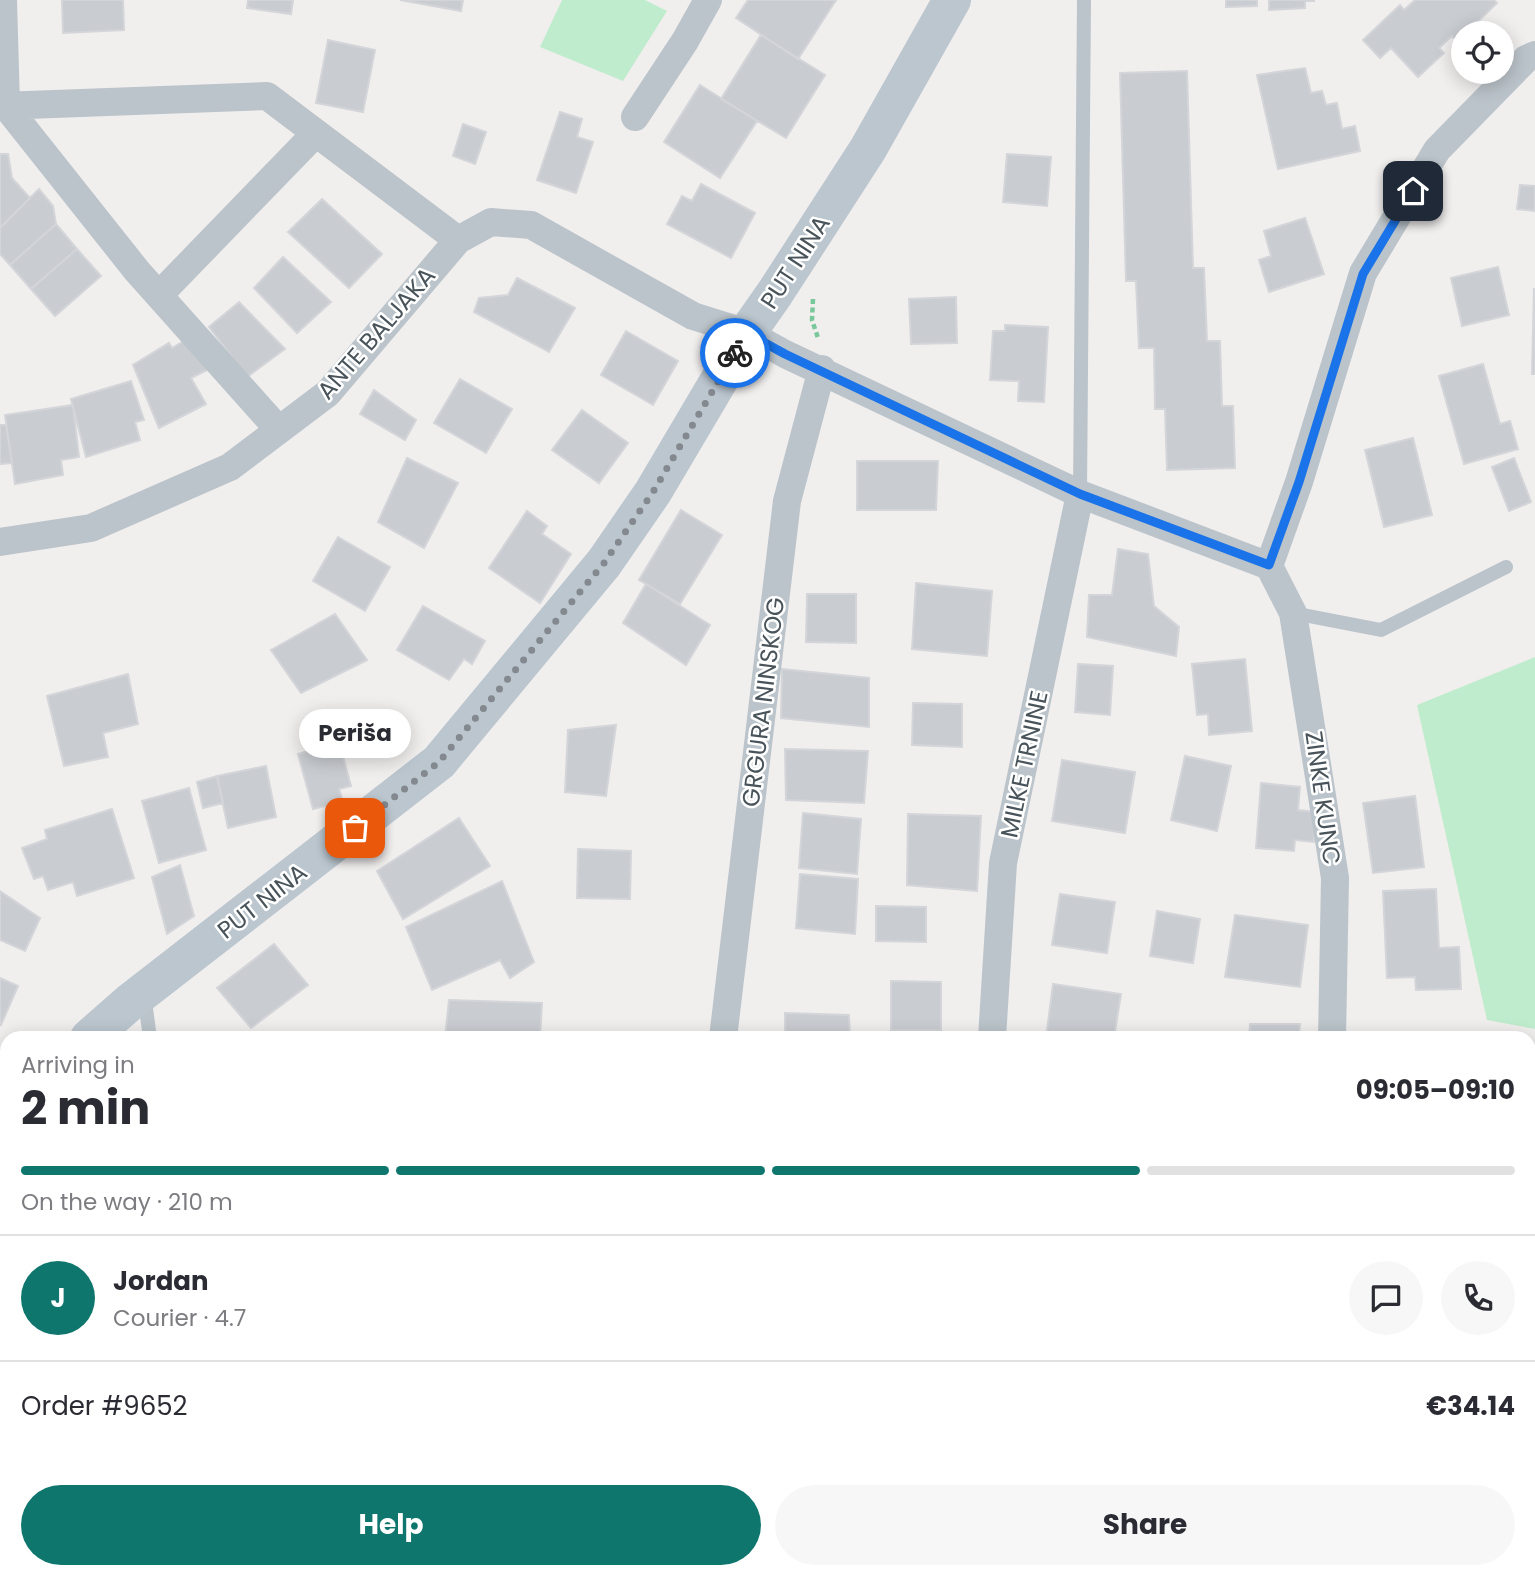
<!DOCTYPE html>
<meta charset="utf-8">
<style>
body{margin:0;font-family:Poppins,sans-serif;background:#f7f7f7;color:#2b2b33;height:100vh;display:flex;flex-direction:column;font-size:26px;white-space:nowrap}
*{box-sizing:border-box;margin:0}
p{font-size:23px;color:#7c7c81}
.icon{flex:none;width:38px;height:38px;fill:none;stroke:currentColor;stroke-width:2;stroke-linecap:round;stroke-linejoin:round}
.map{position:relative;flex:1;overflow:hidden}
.sheet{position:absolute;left:0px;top:1031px;width:1536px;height:548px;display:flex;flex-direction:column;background:#fff;border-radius:21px 21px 0 0;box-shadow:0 4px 18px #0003}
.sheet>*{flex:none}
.buttons{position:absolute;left:1451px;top:21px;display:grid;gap:14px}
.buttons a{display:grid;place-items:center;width:63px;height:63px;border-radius:50%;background:#fff;box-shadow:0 4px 18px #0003;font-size:35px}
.pin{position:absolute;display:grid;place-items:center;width:60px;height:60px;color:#fff;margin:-30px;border-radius:14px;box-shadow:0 4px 10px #0006}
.courier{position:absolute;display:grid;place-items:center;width:70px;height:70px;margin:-35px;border:5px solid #1a73e8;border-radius:50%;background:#fff;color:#222;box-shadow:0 2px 9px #0007}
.bubble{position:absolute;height:49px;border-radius:24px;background:#fff;box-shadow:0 4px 18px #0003;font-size:23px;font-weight:700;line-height:49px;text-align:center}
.summary em{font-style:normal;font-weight:700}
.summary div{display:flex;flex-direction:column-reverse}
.summary{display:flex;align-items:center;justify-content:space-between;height:119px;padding:0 21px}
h1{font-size:46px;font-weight:700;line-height:52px}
.bar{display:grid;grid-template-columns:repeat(4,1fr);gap:10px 7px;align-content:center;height:84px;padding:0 21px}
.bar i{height:9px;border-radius:5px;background:#e1e1e2}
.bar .selected{background:#0f766e}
.bar p{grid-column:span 4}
.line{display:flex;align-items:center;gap:18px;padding:0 21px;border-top:2px solid #e1e1e2}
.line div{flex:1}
.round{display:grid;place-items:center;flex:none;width:74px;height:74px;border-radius:37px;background:#f7f7f7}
.cta{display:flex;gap:14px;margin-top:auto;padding:14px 21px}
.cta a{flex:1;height:80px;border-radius:42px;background:#0f766e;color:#fff;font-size:28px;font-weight:700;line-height:80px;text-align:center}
.cta a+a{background:#f7f7f7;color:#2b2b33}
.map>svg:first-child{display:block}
.green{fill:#bfeccd}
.building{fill:#c9ccd1;stroke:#d3d5d9;stroke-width:2}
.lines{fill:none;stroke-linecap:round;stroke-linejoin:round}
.path{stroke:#79c89b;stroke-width:4.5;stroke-dasharray:5 3.5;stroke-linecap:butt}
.lane{stroke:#bbc4ca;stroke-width:14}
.street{stroke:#bbc4ca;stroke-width:28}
.secondary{stroke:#bbc6cf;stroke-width:38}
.done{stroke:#83898e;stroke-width:7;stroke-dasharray:0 12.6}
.route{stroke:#1a73e8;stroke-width:9}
.labels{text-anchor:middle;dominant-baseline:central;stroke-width:5;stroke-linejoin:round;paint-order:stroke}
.street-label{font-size:24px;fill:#48535a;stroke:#fff}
</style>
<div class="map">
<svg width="1535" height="1578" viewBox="0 0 1535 1578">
<rect width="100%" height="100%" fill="#f1eeee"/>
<path class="green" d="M562 0H645L667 11 623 81 540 47Z
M1535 657V1029L1487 1020 1417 705Z
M1530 1144H1535V1578H1357L1361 1572H1530Z
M262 1572H617V1578H262Z"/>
<path class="building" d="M62 0H123L124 30 63 33Z
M248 0H293L291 14 247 8Z
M400 0H463L461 11Z
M748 0H836L798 59 736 18Z
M1226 0H1257V6L1226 7Z
M1269 0H1314V1H1305V8L1269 10Z
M1415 0H1494L1497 3 1466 33H1463L1457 41 1452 36 1439 48 1444 53 1418 77 1391 48 1380 58 1363 40 1400 5 1404 10Z
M761 35 825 75 786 138 721 99Z
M328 40 375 50 363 112 316 103Z
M1305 68 1311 93 1322 91 1326 105 1337 103 1342 129 1355 126 1360 151 1278 169 1257 75Z
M1187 71 1193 268H1204L1207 341H1220L1222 406H1233L1235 468 1167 470 1165 409H1155L1154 348H1139L1136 281H1126L1120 73Z
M700 85 757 121 720 178 664 142Z
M560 112 582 119 577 137 593 142 576 193 537 180Z
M463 124 486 132 475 164 453 156Z
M0 154H8L12 178 30 198 0 228Z
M1007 154 1051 157 1047 206 1003 202Z
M701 184 755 213 731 258 667 224 682 196 692 201Z
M1520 185 1535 186V211L1517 209Z
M39 189 53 206 56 224 10 265 0 254V228Z
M322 199 382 254 349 288 288 232Z
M1305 218 1324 274 1269 292 1259 260 1271 256 1264 231Z
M56 224 77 249 31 289 10 265Z
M77 249 101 276 55 316 31 289Z
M283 257 331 302 297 333 254 288Z
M1498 267 1509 315 1462 326 1451 278Z
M517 278 575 308 549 352 474 312 479 298 508 295Z
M1534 289H1535V374H1532Z
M956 297 957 343 911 344 909 299Z
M239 302 285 349 247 377 209 327Z
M1005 325 1048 327 1044 402 1018 401 1019 381 990 380 993 331H1005Z
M626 331 678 361 653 405 601 375Z
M189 338 209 369 191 378 206 404 159 428 133 365 169 343 172 348Z
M1483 364 1500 424 1510 421 1518 449 1464 464 1439 376Z
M460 379 512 409 486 453 434 423Z
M131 381 144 420 135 422 140 440 86 457 71 399Z
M374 390 416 420 405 440 360 414Z
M73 405 79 457 61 460 63 475 15 484 5 415Z
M582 410 628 443 599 483 552 450Z
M0 425H6L12 463 0 464Z
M1413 438 1432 515 1384 527 1365 450Z
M407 458 458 483 424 548 378 522Z
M1514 458 1531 502 1509 511 1492 467Z
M857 461H938L936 510H857Z
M681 510 722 535 680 604 639 580Z
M527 511 547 526 542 534 571 554 540 603 489 568Z
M338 537 390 567 365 611 313 581Z
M1118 549 1148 554 1154 606 1179 627 1176 656 1087 637 1089 595H1112Z
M916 583 992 591 987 656 912 649Z
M646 584 710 625 686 665 623 623Z
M807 594H856V643L806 642Z
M423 606 485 641 472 664 464 659 449 680 397 650Z
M335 614 367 660 301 693 271 650Z
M1245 659 1252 731 1209 735 1208 714 1197 715 1192 664Z
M1078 664 1113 666 1110 715 1075 712Z
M782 669 869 678V727L781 718Z
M128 674 138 724 103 733 108 757 64 766 47 696Z
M913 703 962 704V747L912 745Z
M616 725 606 796 565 792 568 730Z
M339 742 351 786 339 789 343 801 313 809 298 754Z
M785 749 868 751 864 803 786 800Z
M1185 756 1231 766 1217 831 1171 820Z
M1062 760 1135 772 1125 833 1052 821Z
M266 766 276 817 228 828 217 776Z
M217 776 223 803 203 808 197 782Z
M1261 783 1300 787 1298 810 1316 812 1314 842 1295 840 1294 851 1256 848Z
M189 788 206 850 159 863 142 801Z
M1415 796 1424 867 1373 873 1363 803Z
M112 809 134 878 77 896 73 882 48 890 43 876 34 879 22 848 47 839 45 830Z
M803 813 861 819 857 874 799 868Z
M908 814 981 816 977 891 907 885Z
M459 818 490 866 403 919 377 871Z
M578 849 631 851 630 899 577 898Z
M180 865 194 916 167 934 152 877Z
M800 874 858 879 855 934 796 928Z
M502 881 534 962 510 978 500 960 432 990 406 927Z
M1436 889 1439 948 1459 947 1461 989 1416 990 1415 977 1387 978 1383 891Z
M0 891 40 918 25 951 0 940Z
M1060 894 1115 902 1107 953 1052 945Z
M876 906 926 907V942L876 941Z
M1157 911 1200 919 1193 963 1150 956Z
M1235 915 1308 925 1300 987 1225 977Z
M274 944 308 985 251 1028 217 988Z
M0 978 18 986 1 1025 0 1024Z
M891 981 941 982V1030H891Z
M1053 984 1121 994 1114 1038H1046Z
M449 1000 542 1003 540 1038H445Z
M785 1013 849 1015 850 1038H785Z
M1250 1024H1300L1299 1038H1249Z
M0 1264 7 1265V1306H0Z
M22 1572H78L77 1578H21Z
M178 1572H235V1578H177Z
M851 1572H918L917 1578H851Z
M1072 1572H1151L1148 1578H1090Z
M1229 1572H1286L1284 1578H1226Z"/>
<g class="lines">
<path class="path" d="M813 299 812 320 818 338"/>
<path class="lane" d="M1080 494 1084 0
M1293 613 1381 630 1506 567
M144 994 150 1038
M1042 1572 1062 1578"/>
<path class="street" d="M3 0 6 106 137 271 279 430
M0 106 267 96 458 240
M635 117 685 41 708 0
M159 295 316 133
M0 542 91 528 230 467 328 393 458 240 491 222 531 225 693 316 747 333 785 354 1080 494 1269 566 1299 482 1363 273 1437 150 1526 59 1535 55
M1269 566 1293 613 1335 878 1332 1038
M723 1038 787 501 822 369
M992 1038 1003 863 1080 494
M0 1426 7 1429
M376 1572 394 1578
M112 1578 113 1572
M1033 1578 1035 1572"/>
<path class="secondary" d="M89 1038 130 1002 439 762 604 563 653 492 747 333 775 293 868 149 952 0
M0 1118 7 1111"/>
</g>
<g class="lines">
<path class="done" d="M355 828 439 762 604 563 653 492 735 353"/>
<path class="route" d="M735 353 747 333 785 354 1080 494 1269 565 1299 482 1363 274 1413 191"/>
</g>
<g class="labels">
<g class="street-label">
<text transform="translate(795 262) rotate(-57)">PUT NINA</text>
<text transform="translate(376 333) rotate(-49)">ANTE BALJAKA</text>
<text transform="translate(763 702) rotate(-83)">GRGURA NINSKOG</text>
<text transform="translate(1024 764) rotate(-78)">MILKE TRNINE</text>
<text transform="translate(1323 798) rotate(82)">ZINKE KUNC</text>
<text transform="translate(262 901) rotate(-38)">PUT NINA</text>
</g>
</g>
</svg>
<div class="buttons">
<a><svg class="icon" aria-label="locate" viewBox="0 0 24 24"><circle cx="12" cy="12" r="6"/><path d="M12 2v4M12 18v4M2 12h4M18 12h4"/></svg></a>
</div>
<div class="pin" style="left:355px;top:828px;background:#ea580c"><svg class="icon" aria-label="bag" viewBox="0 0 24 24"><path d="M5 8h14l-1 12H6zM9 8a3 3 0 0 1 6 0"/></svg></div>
<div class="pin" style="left:1413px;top:191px;background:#1f2937"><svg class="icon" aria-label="home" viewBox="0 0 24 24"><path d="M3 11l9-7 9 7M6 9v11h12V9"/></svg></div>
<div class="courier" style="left:735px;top:353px"><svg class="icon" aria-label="bike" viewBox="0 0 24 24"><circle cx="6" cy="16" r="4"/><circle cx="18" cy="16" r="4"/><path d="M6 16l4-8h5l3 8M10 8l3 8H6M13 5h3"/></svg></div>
<div class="bubble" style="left:299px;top:709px;width:112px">Periša</div>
<section class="sheet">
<div class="summary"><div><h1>2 min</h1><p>Arriving in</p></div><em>09:05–09:10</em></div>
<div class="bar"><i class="selected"></i><i class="selected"></i><i class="selected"></i><i></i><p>On the way · 210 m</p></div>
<div class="line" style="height:126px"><b class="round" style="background:#0f766e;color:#fff">J</b><div><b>Jordan</b><p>Courier · 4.7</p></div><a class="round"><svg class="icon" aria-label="chat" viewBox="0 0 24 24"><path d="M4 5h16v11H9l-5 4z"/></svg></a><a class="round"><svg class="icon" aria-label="phone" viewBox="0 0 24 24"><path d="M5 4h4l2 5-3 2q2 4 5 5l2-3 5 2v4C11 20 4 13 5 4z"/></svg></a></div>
<div class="line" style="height:91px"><div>Order #9652</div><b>€34.14</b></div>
<div class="cta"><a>Help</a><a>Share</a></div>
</section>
</div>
